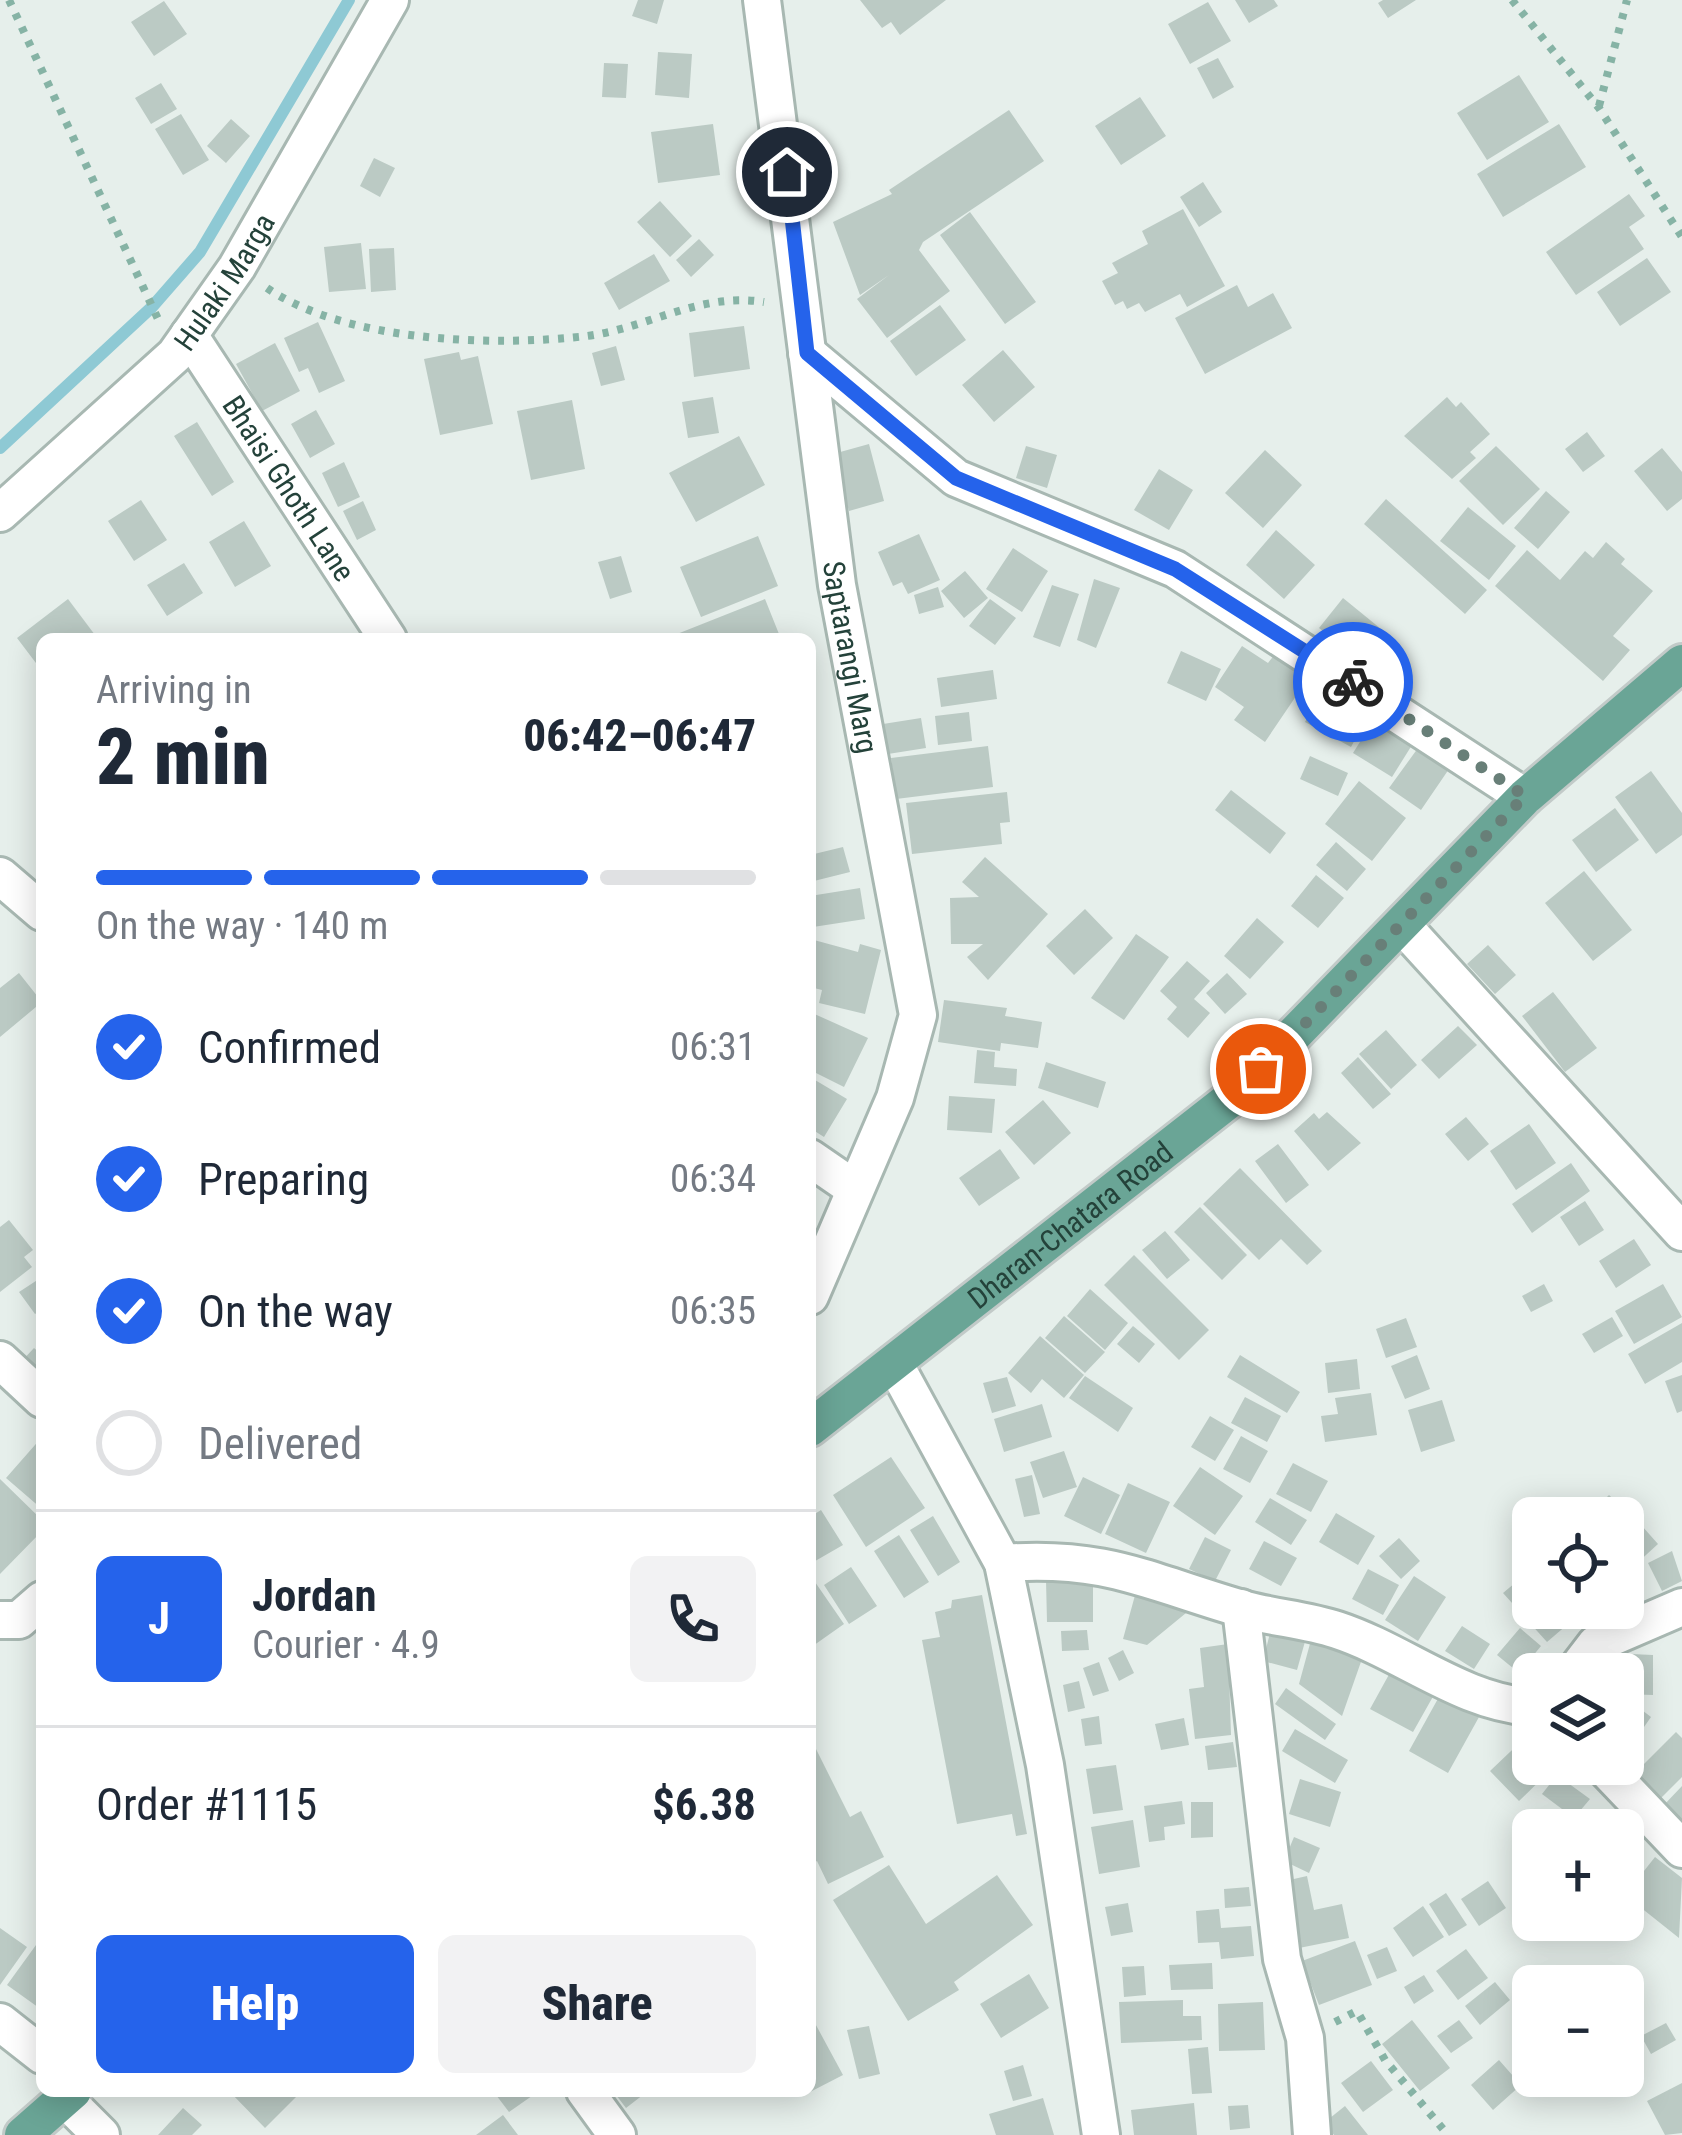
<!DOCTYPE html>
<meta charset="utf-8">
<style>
body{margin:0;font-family:"Roboto Condensed",sans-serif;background:#f2f2f3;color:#1f2937;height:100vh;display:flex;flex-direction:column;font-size:45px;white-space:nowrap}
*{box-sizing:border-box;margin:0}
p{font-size:39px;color:#747a83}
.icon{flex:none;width:66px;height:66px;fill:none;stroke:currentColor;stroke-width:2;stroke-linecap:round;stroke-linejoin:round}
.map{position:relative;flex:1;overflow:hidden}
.details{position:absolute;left:36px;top:633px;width:780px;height:1464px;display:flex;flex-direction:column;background:#fff;border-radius:18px;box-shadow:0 6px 30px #0003}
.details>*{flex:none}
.tools{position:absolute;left:1512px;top:1497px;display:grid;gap:24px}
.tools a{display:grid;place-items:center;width:132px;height:132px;border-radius:18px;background:#fff;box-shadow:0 6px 30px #0003;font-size:60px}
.pin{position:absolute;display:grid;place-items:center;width:102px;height:102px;color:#fff;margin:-51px;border:6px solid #fff;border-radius:50%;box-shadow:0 3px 12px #0007}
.courier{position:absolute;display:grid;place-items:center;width:120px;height:120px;margin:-60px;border:9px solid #2563eb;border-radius:50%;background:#fff;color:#222;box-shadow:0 3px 15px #0007}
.headline em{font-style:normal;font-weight:800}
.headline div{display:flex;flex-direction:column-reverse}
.headline{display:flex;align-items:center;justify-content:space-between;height:204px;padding:0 60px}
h1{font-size:78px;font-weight:800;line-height:90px}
.bar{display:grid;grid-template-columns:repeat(4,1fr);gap:18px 12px;align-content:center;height:144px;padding:0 60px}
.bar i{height:15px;border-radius:9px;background:#e0e1e3}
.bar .on{background:#2563eb}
.bar p{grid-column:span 4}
.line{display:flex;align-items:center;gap:30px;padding:0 60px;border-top:3px solid #e0e1e3}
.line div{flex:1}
.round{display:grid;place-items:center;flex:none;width:126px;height:126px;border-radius:18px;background:#f2f2f3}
ol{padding:0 60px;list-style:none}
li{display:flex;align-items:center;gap:36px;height:132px}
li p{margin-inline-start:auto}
li .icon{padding:12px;border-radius:50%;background:#2563eb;color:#fff;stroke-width:4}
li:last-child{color:#747a83}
li i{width:66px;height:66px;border:6px solid #e0e1e3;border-radius:50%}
.button{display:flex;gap:24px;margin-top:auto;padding:24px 60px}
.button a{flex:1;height:138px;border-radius:18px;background:#2563eb;color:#fff;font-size:48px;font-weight:800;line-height:138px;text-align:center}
.button a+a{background:#f2f2f3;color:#1f2937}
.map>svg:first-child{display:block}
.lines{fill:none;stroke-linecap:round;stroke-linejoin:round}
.stream{stroke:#8ec9d4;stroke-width:12}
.building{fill:#bbcac4}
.minor-casing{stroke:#a8b8b2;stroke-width:42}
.primary-casing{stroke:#c2cac8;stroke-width:42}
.path{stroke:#86b3a5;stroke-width:8;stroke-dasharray:6 9;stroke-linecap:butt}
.minor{stroke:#fff;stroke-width:36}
.primary{stroke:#6aa596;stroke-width:36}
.done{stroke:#687f78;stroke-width:12;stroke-dasharray:0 21.6}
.route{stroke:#2563eb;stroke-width:15}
.labels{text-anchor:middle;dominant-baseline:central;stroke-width:12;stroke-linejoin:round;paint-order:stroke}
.street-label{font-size:30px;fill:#24423a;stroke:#f7fbf9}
</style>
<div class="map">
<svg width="1682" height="2135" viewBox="0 0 1682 2135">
<rect width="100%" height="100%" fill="#e6efeb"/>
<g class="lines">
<path class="stream" d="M0 448 152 307 200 252 349 0"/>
</g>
<path class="building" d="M638 0H664L657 24 632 16Z
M860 0H946L900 35 891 22 882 28Z
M1235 0H1274L1278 6 1249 23Z
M1383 0H1416L1388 18 1378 3Z
M164 1 187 34 154 56 131 22Z
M1208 2 1231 41 1190 64 1168 24Z
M658 52 692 54 689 98 655 95Z
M1218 58 1234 87 1213 99 1197 68Z
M604 63 628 64 626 98 602 97Z
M1519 75 1549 122 1487 160 1457 113Z
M161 83 177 109 151 124 135 98Z
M1140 97 1166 136 1121 165 1095 126Z
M1009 110 1044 161 923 242 919 250 950 291 887 338 857 299 889 275 860 295 833 222 892 194 889 190Z
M181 114 209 160 183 175 155 129Z
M231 119 250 136 226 163 207 146Z
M713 124 720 175 658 183 651 132Z
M1559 124 1586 167 1503 217 1477 174Z
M374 158 395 168 380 197 360 186Z
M1203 182 1222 212 1199 227 1180 197Z
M1629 194 1645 216 1629 227 1644 249 1576 295 1546 252Z
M660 201 692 236 670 257 637 222Z
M1183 209 1225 286 1187 307 1180 294 1145 312 1139 303 1127 309 1123 301 1115 305 1102 281 1118 273 1112 263 1148 244 1142 231Z
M970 212 1036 302 1005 324 940 235Z
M699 239 714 255 691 277 676 260Z
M361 243 366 289 329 292 324 247Z
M394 248 396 290 371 292 369 249Z
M654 254 670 281 619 310 604 283Z
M1647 258 1671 292 1620 326 1597 292Z
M1237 285 1248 307 1273 293 1292 328 1205 374 1175 318Z
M940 305 966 340 916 376 890 341Z
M318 322 345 381 319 393 308 368 299 372 284 338Z
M744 326 750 369 694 377 689 333Z
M275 343 300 391 262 411 236 364Z
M616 346 625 380 601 386 592 353Z
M1003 350 1035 387 994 422 962 385Z
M459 352 461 360 478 356 493 424 440 435 424 359Z
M713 397 719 433 688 438 682 402Z
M1447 397 1456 407 1461 402 1490 434 1470 452 1476 458 1452 479 1404 436Z
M572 400 585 469 531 480 517 411Z
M316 410 335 444 310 458 291 424Z
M197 422 234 482 212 496 174 436Z
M1587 432 1605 456 1583 472 1565 449Z
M739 436 765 485 696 522 669 473Z
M869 444 884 501 849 511 833 454Z
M1026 446 1057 455 1047 488 1016 478Z
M1496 446 1540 489 1503 525 1459 481Z
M1662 448 1682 472V499L1667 511 1634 471Z
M1265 450 1302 485 1263 528 1225 493Z
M344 462 360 497 338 507 322 473Z
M1159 469 1193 490 1169 530 1134 510Z
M1546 491 1570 512 1538 549 1514 528Z
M1386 499 1487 590 1465 614 1364 524Z
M141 500 167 540 134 561 108 521Z
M363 501 376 530 357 540 343 511Z
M1468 507 1516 546 1489 580 1440 541Z
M244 521 271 566 235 587 209 542Z
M1276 530 1315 565 1284 599 1246 565Z
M919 534 940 580 908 594 902 582 893 586 878 552Z
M758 536 778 586 701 617 680 567Z
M1606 542 1625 559 1621 564 1653 591 1613 636 1630 650 1603 681 1495 586 1527 550 1560 580 1585 551 1593 558Z
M1013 548 1048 571 1022 612 986 589Z
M621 556 632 592 610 599 598 562Z
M184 563 203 593 167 616 147 585Z
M965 571 988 598 964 618 941 591Z
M1094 579 1120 588 1096 648 1077 640Z
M1052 585 1079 594 1060 647 1033 637Z
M938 587 944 607 919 614 914 595Z
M1343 598 1397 642 1373 671 1319 628Z
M68 599 98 639H42V671L17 638Z
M765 599 781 639H679L677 634Z
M990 599 1016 618 995 645 969 626Z
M1242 646 1268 663 1275 654 1309 677 1265 742 1234 720 1244 707 1215 687Z
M1181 651 1221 669 1206 701 1167 683Z
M993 670 997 699 941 707 937 678Z
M1320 695 1366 719 1351 747 1305 722Z
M969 712 972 741 938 745 935 716Z
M921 718 926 748 888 754 883 724Z
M1373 721 1412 745 1392 777 1353 753Z
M988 746 993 787 896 799 891 758Z
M1418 748 1449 769 1421 810 1389 788Z
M1310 756 1348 773 1338 796 1300 779Z
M1651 771 1682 813V835L1656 854 1615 797Z
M1359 781 1406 818 1372 861 1325 824Z
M1231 790 1286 833 1270 854 1215 810Z
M1007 792 1010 822 1000 823 1002 844 912 854 906 803Z
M1615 808 1639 840 1596 872 1572 840Z
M1336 842 1366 869 1347 891 1316 865Z
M843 847 850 872 810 882V855Z
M985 857 1048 914 988 980 967 957 983 944H951L950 898 979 897 962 882Z
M1584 871 1632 930 1593 961 1545 903Z
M1316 875 1344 898 1318 928 1291 906Z
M860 888 865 919 813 927 810 896Z
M1085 909 1113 938 1074 975 1046 946Z
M1257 918 1284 942 1250 979 1224 956Z
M1136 934 1169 957 1124 1020 1091 998Z
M814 940 858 952 860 944 881 950 865 1014 819 1003 822 990 810 987Z
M1488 945 1516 975 1495 994 1467 964Z
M1187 961 1210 981 1194 999 1210 1013 1188 1038 1167 1019 1177 1007 1160 991Z
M19 973 42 1002 0 1037V988Z
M1227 973 1247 994 1225 1014 1206 993Z
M1553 992 1597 1048 1565 1072 1522 1016Z
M944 1000 1007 1008 1005 1016 1042 1022 1038 1048 1001 1043 1000 1051 938 1042Z
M810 1012 868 1038 844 1087 810 1070Z
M1458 1026 1477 1045 1439 1079 1421 1060Z
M1386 1030 1417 1065 1391 1089 1359 1054Z
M977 1050 995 1052 994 1067 1017 1069 1016 1086 974 1083Z
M1358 1057 1391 1094 1373 1109 1341 1073Z
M1046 1062 1106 1082 1098 1108 1038 1088Z
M815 1080 847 1099 824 1137 810 1128Z
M949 1096 995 1099 992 1133 947 1130Z
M1043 1100 1071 1133 1034 1165 1005 1132Z
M1327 1112 1361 1143 1328 1171 1294 1131 1314 1113 1319 1119Z
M1466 1117 1489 1144 1468 1161 1445 1134Z
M1529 1124 1556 1163 1516 1190 1490 1151Z
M1278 1144 1309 1185 1286 1203 1255 1161Z
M1000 1149 1020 1178 979 1206 959 1178Z
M1571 1163 1590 1191 1532 1233 1512 1204Z
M1240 1168 1322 1251 1307 1265 1281 1239 1259 1260 1203 1204Z
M1585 1201 1604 1230 1579 1246 1560 1217Z
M1200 1207 1247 1255 1222 1280 1174 1232Z
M9 1220 33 1250 24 1257 32 1267 0 1292V1227Z
M1165 1231 1190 1260 1167 1279 1142 1250Z
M1634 1239 1651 1265 1616 1288 1599 1261Z
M1134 1255 1209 1330 1179 1360 1104 1285Z
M42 1277V1310L35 1314 19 1292Z
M1544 1284 1553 1301 1531 1312 1522 1296Z
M1663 1284 1682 1317 1634 1344 1615 1311Z
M1090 1289 1128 1323 1105 1350 1067 1316Z
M1064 1316 1105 1352 1085 1373 1045 1338Z
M1612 1317 1623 1336 1594 1353 1582 1334Z
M1406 1318 1417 1347 1386 1358 1376 1329Z
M1682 1323V1362L1645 1384 1628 1354Z
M1133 1326 1155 1344 1139 1363 1117 1344Z
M1040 1336 1084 1375 1064 1398 1042 1379 1031 1393 1008 1373Z
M34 1348 42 1355V1387L18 1365Z
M1240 1355 1300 1392 1287 1413 1227 1377Z
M1417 1355 1430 1389 1405 1399 1391 1366Z
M1357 1359 1360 1389 1328 1393 1325 1363Z
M1682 1375V1411L1677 1413 1665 1381Z
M1085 1376 1133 1408 1118 1432 1069 1398Z
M1007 1377 1016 1406 992 1413 983 1383Z
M1371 1393 1377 1435 1325 1442 1321 1416 1338 1414 1335 1398Z
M1245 1397 1281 1416 1267 1442 1231 1423Z
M1442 1400 1455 1441 1421 1452 1408 1410Z
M1042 1404 1052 1437 1004 1452 994 1419Z
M1210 1416 1234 1430 1215 1461 1191 1447Z
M1241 1436 1268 1451 1250 1483 1223 1469Z
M42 1437V1509L6 1478Z
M1064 1451 1077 1487 1043 1498 1030 1462Z
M891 1457 925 1508 866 1547 833 1495Z
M1293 1463 1328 1481 1311 1512 1276 1494Z
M1200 1467 1243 1496 1215 1535 1173 1506Z
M1032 1475 1040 1514 1024 1517 1015 1479Z
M1083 1477 1120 1495 1101 1534 1064 1516Z
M0 1479 42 1520V1531L0 1574Z
M1128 1483 1170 1502 1146 1553 1105 1534Z
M1609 1495 1638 1523 1623 1538V1518H1586Z
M1270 1498 1307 1520 1291 1545 1255 1522Z
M821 1510 843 1545 810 1564V1517Z
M1336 1513 1375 1536 1358 1565 1319 1542Z
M933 1516 960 1562 938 1576 910 1530Z
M1642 1526 1658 1544 1635 1565 1623 1553V1543Z
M899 1535 929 1582 904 1598 874 1551Z
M1205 1537 1231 1550 1215 1581 1189 1569Z
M1399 1538 1420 1561 1401 1579 1379 1556Z
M1264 1541 1297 1558 1281 1586 1249 1569Z
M1672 1551 1682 1581 1662 1591 1648 1563Z
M851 1567 877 1606 849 1624 824 1585Z
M1368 1569 1399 1585 1383 1615 1352 1599Z
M1527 1573 1533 1579V1608L1582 1612 1547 1642 1503 1593Z
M1414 1576 1446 1597 1418 1641 1385 1620Z
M1046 1580H1093V1622H1047Z
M815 1582 844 1624 810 1648V1585Z
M1137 1588 1197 1604 1147 1645 1123 1639Z
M982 1595 1027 1834 1016 1836 1012 1814 957 1824 922 1640 940 1637 935 1612 951 1608 952 1600Z
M1462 1626 1490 1644 1474 1669 1445 1651Z
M1520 1628 1541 1646 1519 1673 1497 1655Z
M1271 1629 1306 1638 1297 1670 1263 1661Z
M1087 1630 1089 1650 1062 1651 1061 1631Z
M1311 1640 1363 1656 1342 1716 1299 1684Z
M1228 1644 1231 1735 1195 1739 1189 1689 1204 1687 1200 1648Z
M1123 1650 1134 1673 1119 1681 1108 1658Z
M1608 1653 1653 1655V1695L1623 1694V1674H1607Z
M1099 1662 1109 1691 1093 1696 1083 1668Z
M1392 1669 1435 1693 1413 1732 1370 1709Z
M1079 1681 1085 1708 1068 1712 1063 1685Z
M1286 1688 1336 1724 1325 1740 1275 1704Z
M1440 1695 1479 1717 1448 1773 1409 1751Z
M1634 1704 1651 1717 1637 1737 1623 1727Z
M1099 1716 1102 1744 1085 1746 1081 1719Z
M1184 1718 1189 1745 1161 1750 1155 1724Z
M1295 1729 1348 1760 1335 1783 1282 1751Z
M1533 1730V1764H1557L1519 1801 1490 1771Z
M1676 1732 1682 1738V1777L1660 1799 1634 1774Z
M810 1737 850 1817 861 1811 884 1857 828 1884 817 1861 810 1865Z
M1233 1742 1237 1767 1208 1770 1205 1746Z
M1116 1765 1123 1810 1093 1814 1086 1769Z
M1557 1775 1590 1799 1574 1818 1542 1794Z
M1300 1779 1341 1792 1330 1827 1289 1814Z
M1682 1786V1824L1663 1806Z
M1182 1801 1185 1824 1164 1827 1165 1840 1149 1842 1144 1806Z
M1191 1802H1213V1837L1191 1838Z
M1133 1820 1140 1867 1099 1874 1091 1827Z
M1294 1837 1320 1848 1309 1873 1284 1861Z
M1655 1857 1682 1878 1679 1938 1625 1895Z
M889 1865 926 1924 997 1875 1033 1925 954 1982 959 1990 908 2021 833 1900Z
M1307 1876 1314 1910 1342 1904 1349 1938 1299 1948 1285 1881Z
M1488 1881 1506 1908 1479 1926 1461 1899Z
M1249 1887 1251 1906 1225 1908 1224 1889Z
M1446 1893 1467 1925 1449 1936 1429 1904Z
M1128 1903 1133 1932 1111 1936 1105 1907Z
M1423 1906 1444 1937 1413 1957 1393 1928Z
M1219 1909 1221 1928 1251 1926 1254 1956 1221 1959 1219 1942 1198 1943 1196 1911Z
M0 1928 27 1947 0 1985Z
M1355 1941 1372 1985 1319 2005 1302 1961Z
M36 1945 42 1949V2010L7 1985Z
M1387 1947 1397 1971 1377 1979 1367 1955Z
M1466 1949 1488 1978 1458 2000 1436 1971Z
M1212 1963 1213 1989 1171 1990 1169 1965Z
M1144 1966 1146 1995 1124 1997 1122 1967Z
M1029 1974 1049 2008 1001 2038 980 2004Z
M1424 1975 1434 1991 1414 2004 1404 1987Z
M1495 1982 1510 2000 1480 2025 1465 2006Z
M1183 2000V2016H1201L1202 2040 1121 2043 1119 2002Z
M1263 2002 1265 2050 1219 2051 1218 2004Z
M810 2014 843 2075 810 2092Z
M1412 2020 1450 2068 1420 2091 1382 2044Z
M1459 2020 1473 2038 1451 2053 1437 2036Z
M1666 2023 1676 2040 1651 2054 1641 2036Z
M869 2026 880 2074 859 2079 847 2030Z
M1208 2047 1212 2093 1192 2094 1188 2049Z
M1499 2060 1521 2085 1493 2110 1471 2085Z
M1371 2061 1393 2090 1363 2112 1341 2083Z
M1023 2065 1032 2096 1013 2101 1004 2071Z
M1682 2083V2133L1665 2135 1647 2101Z
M229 2091H296L299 2094 265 2128Z
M493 2091H539L509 2112Z
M613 2091H648L626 2108Z
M1043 2098 1054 2135H996L989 2114Z
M1194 2103 1197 2135H1134L1131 2110Z
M1248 2105 1250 2128 1230 2130 1228 2106Z
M1345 2106 1368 2135H1334L1325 2122Z
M183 2108 202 2125 192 2135H158Z
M503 2115 518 2135H476Z"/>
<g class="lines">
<g class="minor-casing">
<g id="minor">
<path id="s1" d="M762 0 837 585 918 1015 895 1098 810 1296"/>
<path id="s2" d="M189 335 388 639"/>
<path d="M807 353 956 478 1175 569 1525 797"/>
<path id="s3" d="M0 513 175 355 237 267 390 0"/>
<path d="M0 876 42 912"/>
<path d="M1402 925 1682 1232"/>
<path d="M810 1158 855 1189"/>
<path d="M0 1360 42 1399"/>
<path d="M894 1363 1003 1563 1045 1765 1101 2135"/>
<path d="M1003 1563C1107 1555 1151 1583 1246 1610 1276 1618 1307 1620 1337 1630 1404 1652 1462 1703 1533 1707"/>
<path d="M1241 1608 1282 1959 1305 2038 1312 2135"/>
<path d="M0 1620H19L42 1600"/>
<path d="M1573 1674 1596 1644 1682 1607"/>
<path d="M1601 1764 1682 1849"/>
<path d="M0 2022 42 2055"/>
<path d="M585 2091 617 2135"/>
<path d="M64 2098 101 2135"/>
</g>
</g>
<g class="primary-casing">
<g id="primary">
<path id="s4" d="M810 1428 1233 1097 1525 797 1682 663"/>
<path d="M23 2135 73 2091"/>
</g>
</g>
<path class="path" d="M9 0 158 319
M1512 0 1599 108 1682 237
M1599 106 1627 0
M267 288C346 342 493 347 587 336 649 328 699 292 764 302
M1335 2022 1357 2011 1385 2060 1448 2135"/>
<use href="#minor" class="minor"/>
<use href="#primary" class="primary"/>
</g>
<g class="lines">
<path class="done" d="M1261 1069 1525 796 1353 682"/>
<path class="route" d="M787 172 807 353 956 478 1175 569 1353 682"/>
</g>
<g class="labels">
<g class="street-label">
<text stroke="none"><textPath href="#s3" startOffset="324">Hulaki Marga</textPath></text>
<text stroke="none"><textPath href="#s2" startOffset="183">Bhaisi Ghoth Lane</textPath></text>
<text stroke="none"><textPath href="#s1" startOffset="663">Saptarangi Marg</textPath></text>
<text stroke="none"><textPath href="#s4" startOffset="330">Dharan-Chatara Road</textPath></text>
</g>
</g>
</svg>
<div class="tools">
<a><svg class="icon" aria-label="locate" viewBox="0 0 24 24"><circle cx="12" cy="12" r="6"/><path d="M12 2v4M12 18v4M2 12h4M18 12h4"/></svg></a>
<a><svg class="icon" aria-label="layers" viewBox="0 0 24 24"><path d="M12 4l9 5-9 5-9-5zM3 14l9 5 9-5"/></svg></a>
<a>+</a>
<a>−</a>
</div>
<div class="pin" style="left:1261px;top:1069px;background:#ea580c"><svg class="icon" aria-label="bag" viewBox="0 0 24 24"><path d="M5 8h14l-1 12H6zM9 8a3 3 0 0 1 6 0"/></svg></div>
<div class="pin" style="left:787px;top:172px;background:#1f2937"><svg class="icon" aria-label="home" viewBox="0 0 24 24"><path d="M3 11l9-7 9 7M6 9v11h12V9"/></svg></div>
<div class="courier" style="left:1353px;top:682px"><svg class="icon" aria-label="bike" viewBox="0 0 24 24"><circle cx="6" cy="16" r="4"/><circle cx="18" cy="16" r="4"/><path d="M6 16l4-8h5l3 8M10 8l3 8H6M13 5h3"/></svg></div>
<section class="details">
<div class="headline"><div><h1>2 min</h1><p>Arriving in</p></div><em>06:42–06:47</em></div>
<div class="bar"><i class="on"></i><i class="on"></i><i class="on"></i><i></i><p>On the way · 140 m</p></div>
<ol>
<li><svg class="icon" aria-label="check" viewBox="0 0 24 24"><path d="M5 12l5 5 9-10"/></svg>Confirmed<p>06:31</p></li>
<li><svg class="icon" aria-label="check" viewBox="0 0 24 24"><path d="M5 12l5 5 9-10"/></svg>Preparing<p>06:34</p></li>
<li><svg class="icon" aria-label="check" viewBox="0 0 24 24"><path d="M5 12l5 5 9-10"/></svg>On the way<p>06:35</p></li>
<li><i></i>Delivered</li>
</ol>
<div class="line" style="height:216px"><b class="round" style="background:#2563eb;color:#fff">J</b><div><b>Jordan</b><p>Courier · 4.9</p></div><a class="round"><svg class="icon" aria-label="phone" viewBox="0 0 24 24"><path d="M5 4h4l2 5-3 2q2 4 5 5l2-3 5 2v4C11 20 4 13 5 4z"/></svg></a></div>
<div class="line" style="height:156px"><div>Order #1115</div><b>$6.38</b></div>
<div class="button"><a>Help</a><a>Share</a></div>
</section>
</div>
